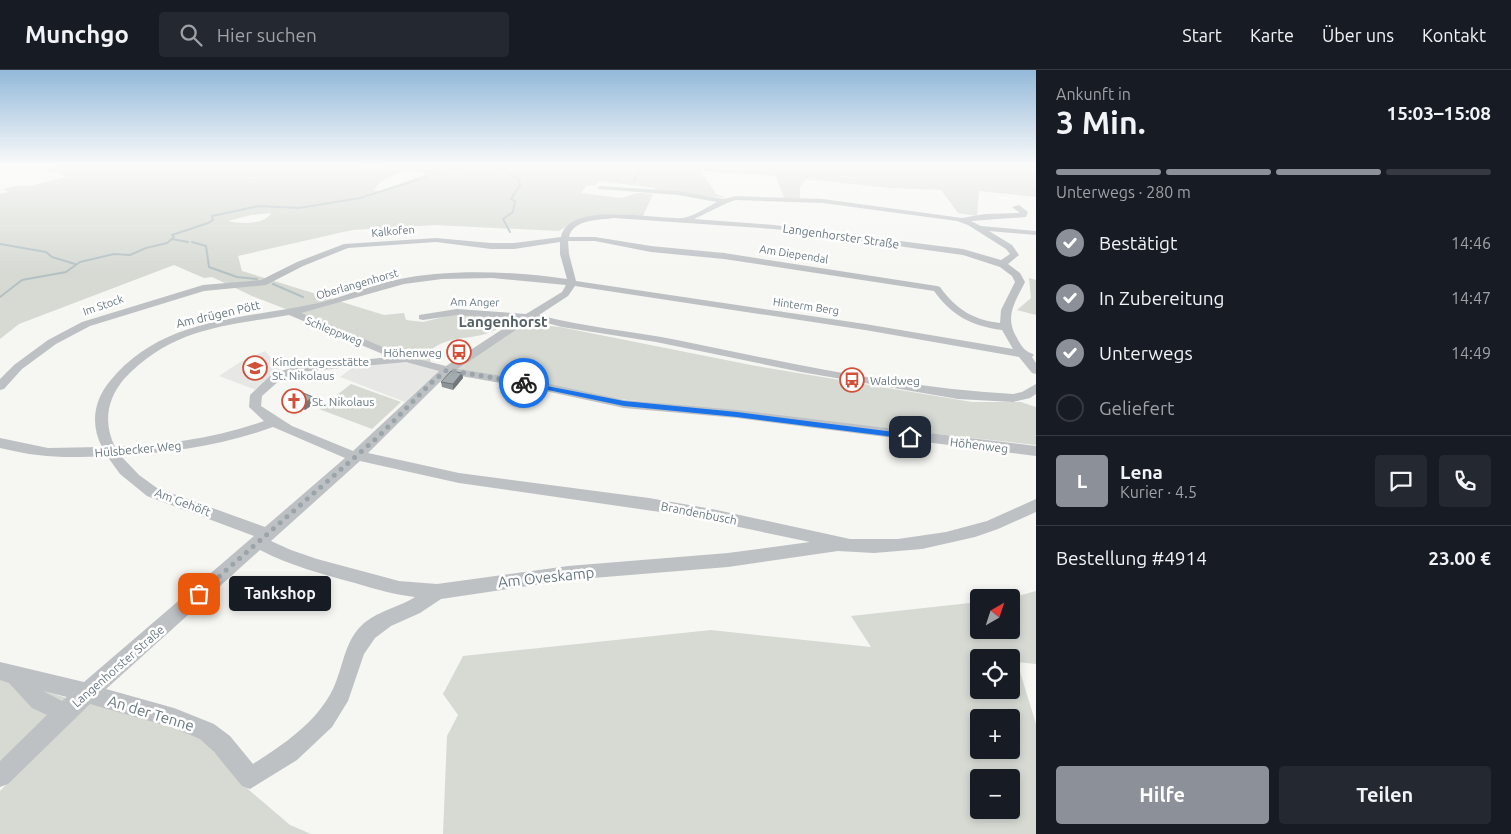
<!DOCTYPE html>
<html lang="de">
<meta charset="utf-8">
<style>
body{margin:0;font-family:Ubuntu,sans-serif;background:#242831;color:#f1f3f6;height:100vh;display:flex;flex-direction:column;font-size:19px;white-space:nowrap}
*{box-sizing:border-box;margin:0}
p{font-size:16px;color:#9ea1a6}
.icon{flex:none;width:28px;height:28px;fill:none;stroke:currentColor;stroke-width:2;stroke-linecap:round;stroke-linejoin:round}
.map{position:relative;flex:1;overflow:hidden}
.side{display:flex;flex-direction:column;background:#171b24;width:475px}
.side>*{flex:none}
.needle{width:32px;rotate:39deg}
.fabs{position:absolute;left:970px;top:519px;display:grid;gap:10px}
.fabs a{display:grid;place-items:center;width:50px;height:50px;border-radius:5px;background:#171b24;box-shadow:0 2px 8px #0003;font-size:25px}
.pin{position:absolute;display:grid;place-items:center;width:42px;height:42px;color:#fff;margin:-21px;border-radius:10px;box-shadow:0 2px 8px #0006}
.courier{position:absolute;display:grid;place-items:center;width:50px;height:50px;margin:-25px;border:4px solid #1a73e8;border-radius:50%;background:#fff;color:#222;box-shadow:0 1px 6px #0007}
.bubble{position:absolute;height:35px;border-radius:5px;background:#171b24;box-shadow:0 2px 8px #0003;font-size:16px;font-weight:700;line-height:35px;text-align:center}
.summary em{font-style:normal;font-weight:700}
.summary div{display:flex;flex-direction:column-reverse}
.summary{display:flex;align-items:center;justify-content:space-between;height:85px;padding:0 20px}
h1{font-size:32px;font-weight:700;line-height:38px}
.bar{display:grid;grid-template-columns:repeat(4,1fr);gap:8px 5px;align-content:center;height:60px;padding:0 20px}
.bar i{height:6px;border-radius:4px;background:#363941}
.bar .current{background:#8c9099}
.bar p{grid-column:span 4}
.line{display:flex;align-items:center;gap:12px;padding:0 20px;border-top:1px solid #363941}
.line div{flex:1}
.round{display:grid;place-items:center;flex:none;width:52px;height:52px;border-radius:5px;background:#242831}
ol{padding:0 20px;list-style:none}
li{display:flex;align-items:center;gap:15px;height:55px}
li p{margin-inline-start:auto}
li .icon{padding:5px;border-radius:50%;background:#8c9099;color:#fff;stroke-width:4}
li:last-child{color:#9ea1a6}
li i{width:28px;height:28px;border:2px solid #363941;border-radius:50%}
.cta{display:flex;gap:10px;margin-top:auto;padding:10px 20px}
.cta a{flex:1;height:58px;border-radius:5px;background:#8c9099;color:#fff;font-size:20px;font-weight:700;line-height:58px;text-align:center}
.cta a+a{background:#242831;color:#f1f3f6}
header{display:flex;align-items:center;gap:30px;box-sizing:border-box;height:70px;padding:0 25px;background:#171b24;border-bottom:1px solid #363941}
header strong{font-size:24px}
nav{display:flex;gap:28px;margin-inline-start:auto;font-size:18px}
.search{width:350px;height:45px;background:#242831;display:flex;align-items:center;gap:12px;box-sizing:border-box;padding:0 18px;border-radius:5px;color:#9ea1a6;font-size:19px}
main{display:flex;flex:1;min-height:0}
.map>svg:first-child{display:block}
.built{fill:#e7e7e6}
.green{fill:#d6dad3;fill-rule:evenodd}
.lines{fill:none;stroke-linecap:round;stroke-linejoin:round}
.stream{stroke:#b4c0c4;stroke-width:2}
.minor{fill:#bdc1c4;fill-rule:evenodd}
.wall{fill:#8c9396}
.shaded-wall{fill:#72787a}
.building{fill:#a3abaf;stroke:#72787a}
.route{fill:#1a73e8}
.done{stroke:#9aa4a9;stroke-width:5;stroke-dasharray:0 9}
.labels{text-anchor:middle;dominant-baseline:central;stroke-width:5;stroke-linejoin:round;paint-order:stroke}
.far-street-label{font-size:11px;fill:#687881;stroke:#fff}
.street-label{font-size:12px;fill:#687881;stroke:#fff}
.poi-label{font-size:12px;fill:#687881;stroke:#fff;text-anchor:start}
.far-district-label{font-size:15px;font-weight:bold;fill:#556067;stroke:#fff}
.near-street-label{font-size:15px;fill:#687881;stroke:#fff}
</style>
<header>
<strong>Munchgo</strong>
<div class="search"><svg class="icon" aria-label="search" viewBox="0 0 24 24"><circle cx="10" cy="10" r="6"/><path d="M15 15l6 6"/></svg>Hier suchen</div>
<nav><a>Start</a><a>Karte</a><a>Über uns</a><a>Kontakt</a></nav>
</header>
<main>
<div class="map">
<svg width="1036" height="764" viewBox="0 0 1036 764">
<rect width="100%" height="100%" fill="#f6f6f3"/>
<path class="built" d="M265 281 283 302 256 320 219 306 240 292Z
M405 291 439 301 405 332 340 307 356 295Z"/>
<path class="green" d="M63 96H339L398 99 363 96H1036V127L979 121 977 146 958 143 941 120 890 118 806 109 800 117V128H784L776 106 701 101 716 124 727 128 655 121V118L600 111 595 115 586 116 581 123 622 128 637 123 653 124 643 146 616 144 595 146 578 150 559 161 435 155 352 160 238 186 242 201 384 245 404 243 406 250 423 252 460 243 516 248C507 253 498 260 488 263 468 270 443 266 428 283L431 293 417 290 252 226 212 207 204 208 174 195 19 254 0 269V124L8 122 3 119 16 116H30L67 107 58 102 52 103 46 100ZM406 99 427 104 379 121 374 120 380 112ZM271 143C265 155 240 154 228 151L251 145Z
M1029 208 1036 210V245L1017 240 1031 228Z
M530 254 560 257 756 296 972 332H1021L1036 337V375L601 327 530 311 457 300C477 287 507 256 530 254Z
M351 314 401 332 372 359 319 339Z
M1036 521V594L1017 592 1036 654V764H443L447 666 458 645 443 624 463 586 711 560 871 577 851 546 979 532V560H1011V528ZM979 588H1011V620H979ZM979 648H1011V680H979ZM979 708H1011V740H979Z
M0 607 70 629 0 694Z
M87 630 198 665 249 720 290 755 311 764H0V721Z"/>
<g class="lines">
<path class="stream" d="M426 96 455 99
M491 96 508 102 519 109 520 115 511 129 515 131 513 142 503 149 510 162
M425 102 439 100
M432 105 474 96
M634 112 640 99
M172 169 188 172
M192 172 206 176 209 197 237 207 257 209
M0 174 46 182 52 187 75 194
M273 214 303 227
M0 227 22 210 66 202 80 192 114 184 130 185 146 178 167 173 174 167 172 165 208 153 213 150 212 146 259 136 299 138 360 128 427 107"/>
<path class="minor" d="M600 116 678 121 724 129 736 126 823 129 962 148 985 144 1020 143 1012 137 1019 135 1028 142 1026 147 971 151 981 156 1036 161V165L989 161 1012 175 1019 185 1008 194 1020 203 1025 212C1015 232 1004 247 1017 268 1019 272 1023 279 1027 281 1029 283 1032 283 1034 285L1032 287 1036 293V304L1032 303 1019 287 865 260 575 216 568 226 539 245C584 257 631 261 677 270 788 293 900 318 1013 324L1022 322 1036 314V324L1030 328 1013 332 958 329 801 302 656 272 562 257 532 249 458 299 545 313 624 330 737 340 1036 376V386L737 348 624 338 545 321 450 304 442 310 368 383 459 403 649 428 712 439 850 469H898L946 462 987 451 1036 429V442L998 459 975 467 922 479 874 483 838 481 728 497 568 510 441 529 420 543 391 556 375 568 364 584 348 631 332 657 297 690 250 719 242 716 214 682 200 669 174 658 90 634 8 714 0 717V691L47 645 32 638 9 613 0 610V592L84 612 254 466 147 426 120 404 107 386C65 388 41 388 0 378V368L48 378 102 377C90 354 94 330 110 311 164 246 243 250 318 233 333 230 349 223 364 219 387 211 411 206 435 204 479 200 523 203 567 209L560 184V172L514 179H491L436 172 348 178 303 196 266 215 204 221 90 256 56 274 22 299 4 319 0 320V309L14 295 48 270 82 252 203 215 261 210 297 192 344 174 436 168 491 173H514L561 167C569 130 656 150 682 148 693 147 707 137 717 132L678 125 598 119V117ZM736 130 823 133 957 151 968 155 1006 179 1010 184 1001 190 963 179 774 155 694 149 727 133ZM614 148 774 159 963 185 1000 197 1012 206 1015 212 1001 240 1000 253C973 250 956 239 940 217L937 216 724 183 651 176 595 167H569C573 149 600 150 614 148ZM568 171H595L651 182 724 189 934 221C952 246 972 256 1002 260L1013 279 865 254 576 211 569 184ZM492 208 566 215 562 222 526 244 457 239 419 245V249L423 250 457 245 518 249 446 296 405 286 301 243 404 214 442 209ZM289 245 390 287 294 297 272 304 250 325 249 337 264 351C216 368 166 375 115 377 103 353 107 329 124 309 172 258 224 256 289 245ZM406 292 439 301 353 381 292 356 261 336 262 326 280 310 300 302ZM273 357 345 388 265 457 157 418 139 405 121 386C173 382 224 375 273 357ZM360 391 459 413 681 445 810 472 728 483 568 496 437 514 399 511 317 489 291 480 271 471ZM260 480C291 496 322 504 355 513 375 519 395 525 415 527 398 538 376 541 361 556 344 573 343 598 333 619 317 652 283 675 253 694L230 666 214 654 174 638 106 619ZM43 621 67 627 62 631Z"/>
</g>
<path class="wall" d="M462 303 463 308 453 320 442 317 441 312Z
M285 327 315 333 305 340 287 333Z"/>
<path class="shaded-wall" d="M462 303 463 308 453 320V314Z
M313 327 315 333 305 340 303 334Z"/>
<path class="building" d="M451 301 462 303 453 314 441 312Z
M296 320 313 327 303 334 285 327Z"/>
<linearGradient id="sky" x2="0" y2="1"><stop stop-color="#93b9da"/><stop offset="0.47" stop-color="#fbfbfa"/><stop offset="1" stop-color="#fbfbfa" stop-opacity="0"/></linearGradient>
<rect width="1036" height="203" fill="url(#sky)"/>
<path class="route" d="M521 311 624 331 737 342 910 364 914 367 910 369 737 347 624 336 524 315 520 313Z"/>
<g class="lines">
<path class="done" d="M199 524 379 366 430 314 447 300 524 313"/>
</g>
<defs>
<g id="bus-ring" transform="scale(1.25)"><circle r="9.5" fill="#fff" stroke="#d25037" stroke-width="1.5"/><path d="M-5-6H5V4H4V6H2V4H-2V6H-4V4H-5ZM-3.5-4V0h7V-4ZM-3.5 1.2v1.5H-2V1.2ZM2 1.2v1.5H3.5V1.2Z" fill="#d25037"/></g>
<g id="school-ring" transform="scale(1.25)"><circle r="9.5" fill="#fff" stroke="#d25037" stroke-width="1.5"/><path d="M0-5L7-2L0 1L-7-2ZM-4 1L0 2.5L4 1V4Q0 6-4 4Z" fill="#d25037"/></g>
<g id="church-ring" transform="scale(1.25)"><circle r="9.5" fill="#fff" stroke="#d25037" stroke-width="1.5"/><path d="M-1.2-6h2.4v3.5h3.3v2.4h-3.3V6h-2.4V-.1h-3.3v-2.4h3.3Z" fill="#d25037"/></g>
</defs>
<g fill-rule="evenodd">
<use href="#bus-ring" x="459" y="282"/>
<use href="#school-ring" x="255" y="298"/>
<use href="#bus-ring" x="852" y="310"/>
<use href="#church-ring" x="294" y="331"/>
</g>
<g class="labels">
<g class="far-street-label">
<text transform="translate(393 161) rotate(-5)">Kalkofen</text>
<text transform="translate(794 184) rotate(9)">Am Diependal</text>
<text transform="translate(357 214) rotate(-16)">Oberlangenhorst</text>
<text transform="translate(475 232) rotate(1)">Am Anger</text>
<text transform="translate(103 235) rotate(-19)">Im Stock</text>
<text transform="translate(806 236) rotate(8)">Hinterm Berg</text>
<text transform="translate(334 261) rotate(22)">Schleppweg</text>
</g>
<g class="street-label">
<text transform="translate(841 166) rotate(8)">Langenhorster Straße</text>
<text transform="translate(218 244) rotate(-13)">Am drügen Pött</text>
<text transform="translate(979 375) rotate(7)">Höhenweg</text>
<text transform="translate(138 379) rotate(-5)">Hülsbecker Weg</text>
<text transform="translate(183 432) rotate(21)">Am Gehöft</text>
<text transform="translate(699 443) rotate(11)">Brandenbusch</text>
<text transform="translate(118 596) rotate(-41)">Langenhorster Straße</text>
</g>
<g class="poi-label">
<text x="442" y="282" text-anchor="end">Höhenweg</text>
<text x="272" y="291">Kindertagesstätte<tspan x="272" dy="14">St. Nikolaus</tspan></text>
<text x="870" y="310">Waldweg</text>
<text x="312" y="331">St. Nikolaus</text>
</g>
<g class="far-district-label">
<text x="503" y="251">Langenhorst</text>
</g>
<g class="near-street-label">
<text transform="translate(546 507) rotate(-6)">Am Oveskamp</text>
<text transform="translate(151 643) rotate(17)">An der Tenne</text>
</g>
</g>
</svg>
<div class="fabs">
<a><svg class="needle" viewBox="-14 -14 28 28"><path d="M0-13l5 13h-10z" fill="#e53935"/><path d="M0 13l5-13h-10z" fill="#9ea1a6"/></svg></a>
<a><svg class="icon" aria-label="locate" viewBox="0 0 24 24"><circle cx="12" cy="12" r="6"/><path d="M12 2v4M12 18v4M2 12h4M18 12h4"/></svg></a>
<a>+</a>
<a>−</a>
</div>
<div class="pin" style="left:199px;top:524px;background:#ea580c"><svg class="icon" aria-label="bag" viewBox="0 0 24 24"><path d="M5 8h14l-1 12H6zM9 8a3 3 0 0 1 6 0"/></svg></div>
<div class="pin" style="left:910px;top:367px;background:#1f2937"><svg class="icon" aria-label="home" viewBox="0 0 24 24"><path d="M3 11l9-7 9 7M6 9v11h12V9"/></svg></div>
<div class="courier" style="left:524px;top:313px"><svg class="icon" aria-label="bike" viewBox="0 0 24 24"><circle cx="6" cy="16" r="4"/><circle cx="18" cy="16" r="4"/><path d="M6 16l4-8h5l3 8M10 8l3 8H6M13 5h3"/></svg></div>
<div class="bubble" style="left:229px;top:506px;width:102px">Tankshop</div>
</div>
<section class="side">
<div class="summary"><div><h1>3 Min.</h1><p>Ankunft in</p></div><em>15:03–15:08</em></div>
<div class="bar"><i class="current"></i><i class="current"></i><i class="current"></i><i></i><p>Unterwegs · 280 m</p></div>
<ol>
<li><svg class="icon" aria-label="check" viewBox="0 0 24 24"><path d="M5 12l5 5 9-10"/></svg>Bestätigt<p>14:46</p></li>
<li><svg class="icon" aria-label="check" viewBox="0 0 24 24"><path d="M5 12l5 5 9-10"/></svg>In Zubereitung<p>14:47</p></li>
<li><svg class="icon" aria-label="check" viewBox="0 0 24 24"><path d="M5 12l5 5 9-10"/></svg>Unterwegs<p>14:49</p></li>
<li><i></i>Geliefert</li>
</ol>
<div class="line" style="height:90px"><b class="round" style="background:#8c9099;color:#fff">L</b><div><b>Lena</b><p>Kurier · 4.5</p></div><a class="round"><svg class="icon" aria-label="chat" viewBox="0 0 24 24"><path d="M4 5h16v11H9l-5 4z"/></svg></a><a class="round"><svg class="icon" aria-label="phone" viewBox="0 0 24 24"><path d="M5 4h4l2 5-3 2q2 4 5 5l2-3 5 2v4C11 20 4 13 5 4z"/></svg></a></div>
<div class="line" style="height:65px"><div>Bestellung #4914</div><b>23.00 €</b></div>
<div class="cta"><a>Hilfe</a><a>Teilen</a></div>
</section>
</main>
